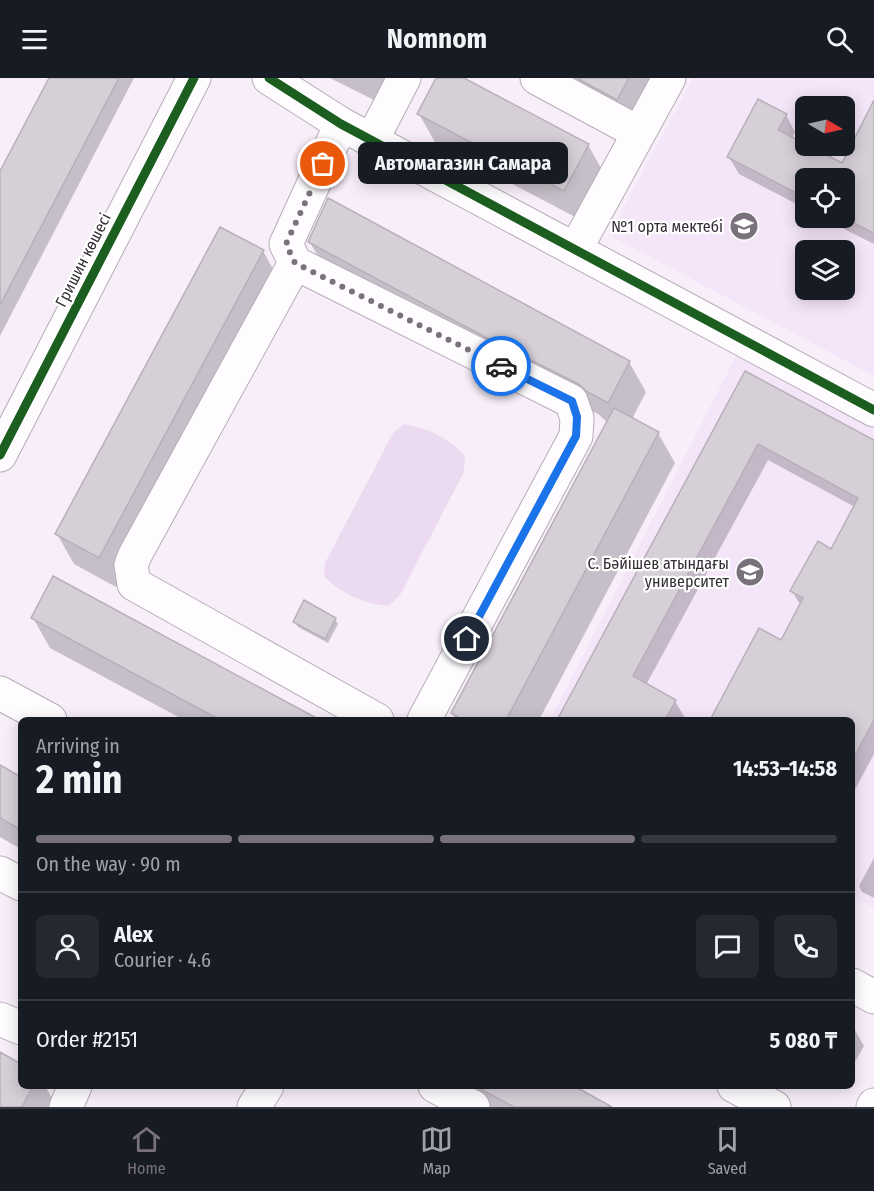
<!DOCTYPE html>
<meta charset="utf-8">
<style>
body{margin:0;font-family:"Fira Sans Condensed",sans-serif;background:#242831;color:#f1f3f6;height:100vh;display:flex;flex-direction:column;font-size:22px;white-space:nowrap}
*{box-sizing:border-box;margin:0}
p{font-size:20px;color:#9ea1a6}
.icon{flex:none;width:33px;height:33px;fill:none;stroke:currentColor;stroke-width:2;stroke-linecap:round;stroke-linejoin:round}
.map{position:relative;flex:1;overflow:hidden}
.panel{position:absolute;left:18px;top:639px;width:837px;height:372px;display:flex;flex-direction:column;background:#171b24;border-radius:9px;box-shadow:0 3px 15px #0003}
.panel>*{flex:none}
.needle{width:39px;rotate:99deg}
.controls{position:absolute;left:795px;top:18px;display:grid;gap:12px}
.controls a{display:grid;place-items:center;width:60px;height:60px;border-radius:9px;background:#171b24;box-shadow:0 3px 15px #0003;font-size:30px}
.pin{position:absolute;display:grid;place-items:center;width:51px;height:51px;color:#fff;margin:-26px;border:3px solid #fff;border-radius:50%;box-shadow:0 2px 6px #0007}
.courier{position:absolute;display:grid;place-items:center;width:60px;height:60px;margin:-30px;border:4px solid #1a73e8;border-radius:50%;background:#fff;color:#222;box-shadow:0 2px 8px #0007}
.bubble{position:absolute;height:42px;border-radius:9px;background:#171b24;box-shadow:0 3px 15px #0003;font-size:20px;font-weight:700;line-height:42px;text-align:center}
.headline em{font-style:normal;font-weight:700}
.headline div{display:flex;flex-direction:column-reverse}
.headline{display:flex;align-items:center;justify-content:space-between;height:102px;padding:0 18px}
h1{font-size:39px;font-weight:700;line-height:45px}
.bar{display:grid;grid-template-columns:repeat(4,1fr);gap:9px 6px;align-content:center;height:72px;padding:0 18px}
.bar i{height:8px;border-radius:4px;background:#363941}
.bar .current{background:#79717b}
.bar p{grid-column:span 4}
.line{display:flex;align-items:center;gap:15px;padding:0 18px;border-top:2px solid #363941}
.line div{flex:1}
.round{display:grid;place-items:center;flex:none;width:63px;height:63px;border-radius:9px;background:#242831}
header{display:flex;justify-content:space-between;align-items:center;height:78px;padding:0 18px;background:#171b24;font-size:27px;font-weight:700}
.tab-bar{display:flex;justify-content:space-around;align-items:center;height:84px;border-top:2px solid #363941;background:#171b24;font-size:16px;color:#9ea1a6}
.tab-bar a{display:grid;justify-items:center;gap:3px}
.tab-bar .current{color:#79717b}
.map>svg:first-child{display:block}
.built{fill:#f5e5f9;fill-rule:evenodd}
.green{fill:#ecdbf0}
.shadow{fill:#0003}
.building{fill:#d6cfd8;stroke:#b8b0b9;stroke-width:1.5}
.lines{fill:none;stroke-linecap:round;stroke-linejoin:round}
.minor-casing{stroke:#b5adb6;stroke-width:35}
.minor{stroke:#fefcfe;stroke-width:33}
.cycleway-casing{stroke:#fff;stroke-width:13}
.cycleway{stroke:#1b5e20;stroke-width:9}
.done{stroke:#79717b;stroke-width:6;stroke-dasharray:0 10.8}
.route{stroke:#1a73e8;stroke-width:8}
.labels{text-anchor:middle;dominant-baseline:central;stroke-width:4.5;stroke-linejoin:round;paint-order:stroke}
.poi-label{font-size:16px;fill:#352e36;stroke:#fff;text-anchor:end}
.street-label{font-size:16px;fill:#352e36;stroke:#fff}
</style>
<header><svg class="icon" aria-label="menu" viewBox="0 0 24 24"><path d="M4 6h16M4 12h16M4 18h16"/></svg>Nomnom<svg class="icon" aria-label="search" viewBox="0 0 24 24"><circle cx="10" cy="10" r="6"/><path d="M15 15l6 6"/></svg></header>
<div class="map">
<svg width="874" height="1029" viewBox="0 0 874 1029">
<rect width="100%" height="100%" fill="#f8eefa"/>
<path class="built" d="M693 0H874V298L609 157ZM806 28H844V68H806ZM806 100H844V140H806ZM806 172H844V212H806Z
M738 274 874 347V830L852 819V642H550Z"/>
<path class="green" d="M404 346C426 349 451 361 465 378L464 394 400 517 389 528C367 527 339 515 324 498L325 485 393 355Z"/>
<path class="shadow" d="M51 0H134L0 258V97Z
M330 0H401L386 28Z
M438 0H461L588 67 605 97 581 142 436 66 419 36Z
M574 0H652L630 43 584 18Z
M874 25V166L822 140H844V100H806V131L739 96 729 79 786 37 795 54 792 60 842 87Z
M309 163 629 284 646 314 632 341 658 355 675 385 539 642H456L452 635 608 345 598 336 506 290 327 193Z
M263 173 280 203 116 509 74 486 57 456Z
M745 295 874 363V676L852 717V642H711L781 564 801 528 792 513 832 473 855 429 768 382 646 607 675 623 685 640 684 642H559Z
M33 540 317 642H184L50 570Z
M335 541 338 546 328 565 298 549 295 544Z
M0 689 21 701V771L0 759Z
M874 780V820L862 814 859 808Z
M852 947 864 968 852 989Z
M0 978 21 987V1008H45L56 1027 55 1029H0Z
M439 1008H571L609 1029H478Z"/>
<path class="building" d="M49 0H119L0 227V93Z
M436 0H464L589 66 564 113 417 36Z
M577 0H629L617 22Z
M758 21 787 36 778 52 842 85 874 22V155L844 140V100H806V120L727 79Z
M328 120 630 283 608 325 586 313 579 306 487 260 308 164Z
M220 149 264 172 99 480 55 456Z
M745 293 874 362V642L852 683V642H710L759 550 781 562 803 520 790 513 818 463 831 471 858 420 758 366 633 598 676 622 665 642H557Z
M614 330 659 354 506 642H463L451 635Z
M53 498 320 642H220L31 540Z
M304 522 336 540 325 561 293 544Z
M0 687 21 699V752L0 740Z
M0 974 21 986V1008H33L22 1029H0Z
M475 1008H574L612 1029H514Z"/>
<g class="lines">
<g class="minor-casing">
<path id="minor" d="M269 0 341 46 874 332
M537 0 639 55
M341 46 286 166 295 185 571 323 577 340 576 358 424 642
M372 62 404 0
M575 172 669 0
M295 185 135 477 131 487 134 506 377 642
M0 377 194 0
M0 615 50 642
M0 795 21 806
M852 907 874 919
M0 941 21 950
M435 1008 473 1029
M734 1008 774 1029
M66 1029 75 1008
M254 1029 267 1008
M873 1029 874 1027"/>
</g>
<use href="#minor" class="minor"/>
<g class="cycleway-casing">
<path id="cycleway" d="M269 0 341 46 874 332
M0 377 194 0"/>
</g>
<use href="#cycleway" class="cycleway"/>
</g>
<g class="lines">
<path class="done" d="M323 86 286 166 295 185 501 288"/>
<path class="route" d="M467 561 576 358 577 339 572 323 501 288"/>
</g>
<defs>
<g id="school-disc" transform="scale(1.5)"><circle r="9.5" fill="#79717b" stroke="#fff"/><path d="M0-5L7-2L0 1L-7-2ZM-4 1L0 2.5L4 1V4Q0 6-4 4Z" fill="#fff"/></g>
<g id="university-disc" transform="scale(1.5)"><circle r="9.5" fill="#79717b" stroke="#fff"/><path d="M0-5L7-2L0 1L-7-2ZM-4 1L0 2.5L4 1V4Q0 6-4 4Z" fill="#fff"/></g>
</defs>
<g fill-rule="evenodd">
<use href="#school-disc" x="744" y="148"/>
<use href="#university-disc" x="750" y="494"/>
</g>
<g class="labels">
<g class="poi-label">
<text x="723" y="148">№1 орта мектебі</text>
<text x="729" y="485">С. Бәйішев атындағы<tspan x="729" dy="18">университет</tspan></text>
</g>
<g class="street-label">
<text transform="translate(83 182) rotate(-63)">Гришин көшесі</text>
</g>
</g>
</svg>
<div class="controls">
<a><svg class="needle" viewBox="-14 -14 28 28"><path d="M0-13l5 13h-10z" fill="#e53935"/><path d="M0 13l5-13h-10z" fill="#9ea1a6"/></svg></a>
<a><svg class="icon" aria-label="locate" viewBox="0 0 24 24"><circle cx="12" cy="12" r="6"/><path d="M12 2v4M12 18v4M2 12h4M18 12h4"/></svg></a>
<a><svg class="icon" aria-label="layers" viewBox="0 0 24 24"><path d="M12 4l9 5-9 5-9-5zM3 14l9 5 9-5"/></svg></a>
</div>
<div class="pin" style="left:323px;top:86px;background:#ea580c"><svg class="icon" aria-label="bag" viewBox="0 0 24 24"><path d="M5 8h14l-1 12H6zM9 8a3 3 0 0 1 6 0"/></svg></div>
<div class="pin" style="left:467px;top:561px;background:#1f2937"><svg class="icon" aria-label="home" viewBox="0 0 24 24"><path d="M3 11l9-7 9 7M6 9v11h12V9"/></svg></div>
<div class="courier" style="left:501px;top:288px"><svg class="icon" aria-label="car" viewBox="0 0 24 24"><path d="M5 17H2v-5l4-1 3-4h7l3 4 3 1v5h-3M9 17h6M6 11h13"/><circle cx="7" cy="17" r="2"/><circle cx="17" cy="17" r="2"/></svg></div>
<div class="bubble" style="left:358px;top:64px;width:210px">Автомагазин Самара</div>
<section class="panel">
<div class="headline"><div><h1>2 min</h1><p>Arriving in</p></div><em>14:53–14:58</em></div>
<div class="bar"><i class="current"></i><i class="current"></i><i class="current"></i><i></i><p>On the way · 90 m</p></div>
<div class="line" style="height:108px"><a class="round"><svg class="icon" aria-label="person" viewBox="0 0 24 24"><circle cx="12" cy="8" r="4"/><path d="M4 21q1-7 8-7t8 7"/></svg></a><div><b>Alex</b><p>Courier · 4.6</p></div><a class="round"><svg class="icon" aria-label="chat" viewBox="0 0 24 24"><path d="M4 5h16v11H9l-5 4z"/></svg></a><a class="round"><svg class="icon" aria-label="phone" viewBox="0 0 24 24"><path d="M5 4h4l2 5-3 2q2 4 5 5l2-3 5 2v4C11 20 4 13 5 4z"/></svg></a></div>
<div class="line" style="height:78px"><div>Order #2151</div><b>5 080 ₸</b></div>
</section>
</div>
<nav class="tab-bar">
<a class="current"><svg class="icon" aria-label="home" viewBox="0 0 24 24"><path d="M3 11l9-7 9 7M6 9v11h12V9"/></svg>Home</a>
<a><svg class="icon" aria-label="map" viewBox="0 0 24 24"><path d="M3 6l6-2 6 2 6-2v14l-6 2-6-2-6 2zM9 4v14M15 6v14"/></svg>Map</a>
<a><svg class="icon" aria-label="saved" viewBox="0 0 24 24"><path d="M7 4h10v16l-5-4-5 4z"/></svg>Saved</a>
</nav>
